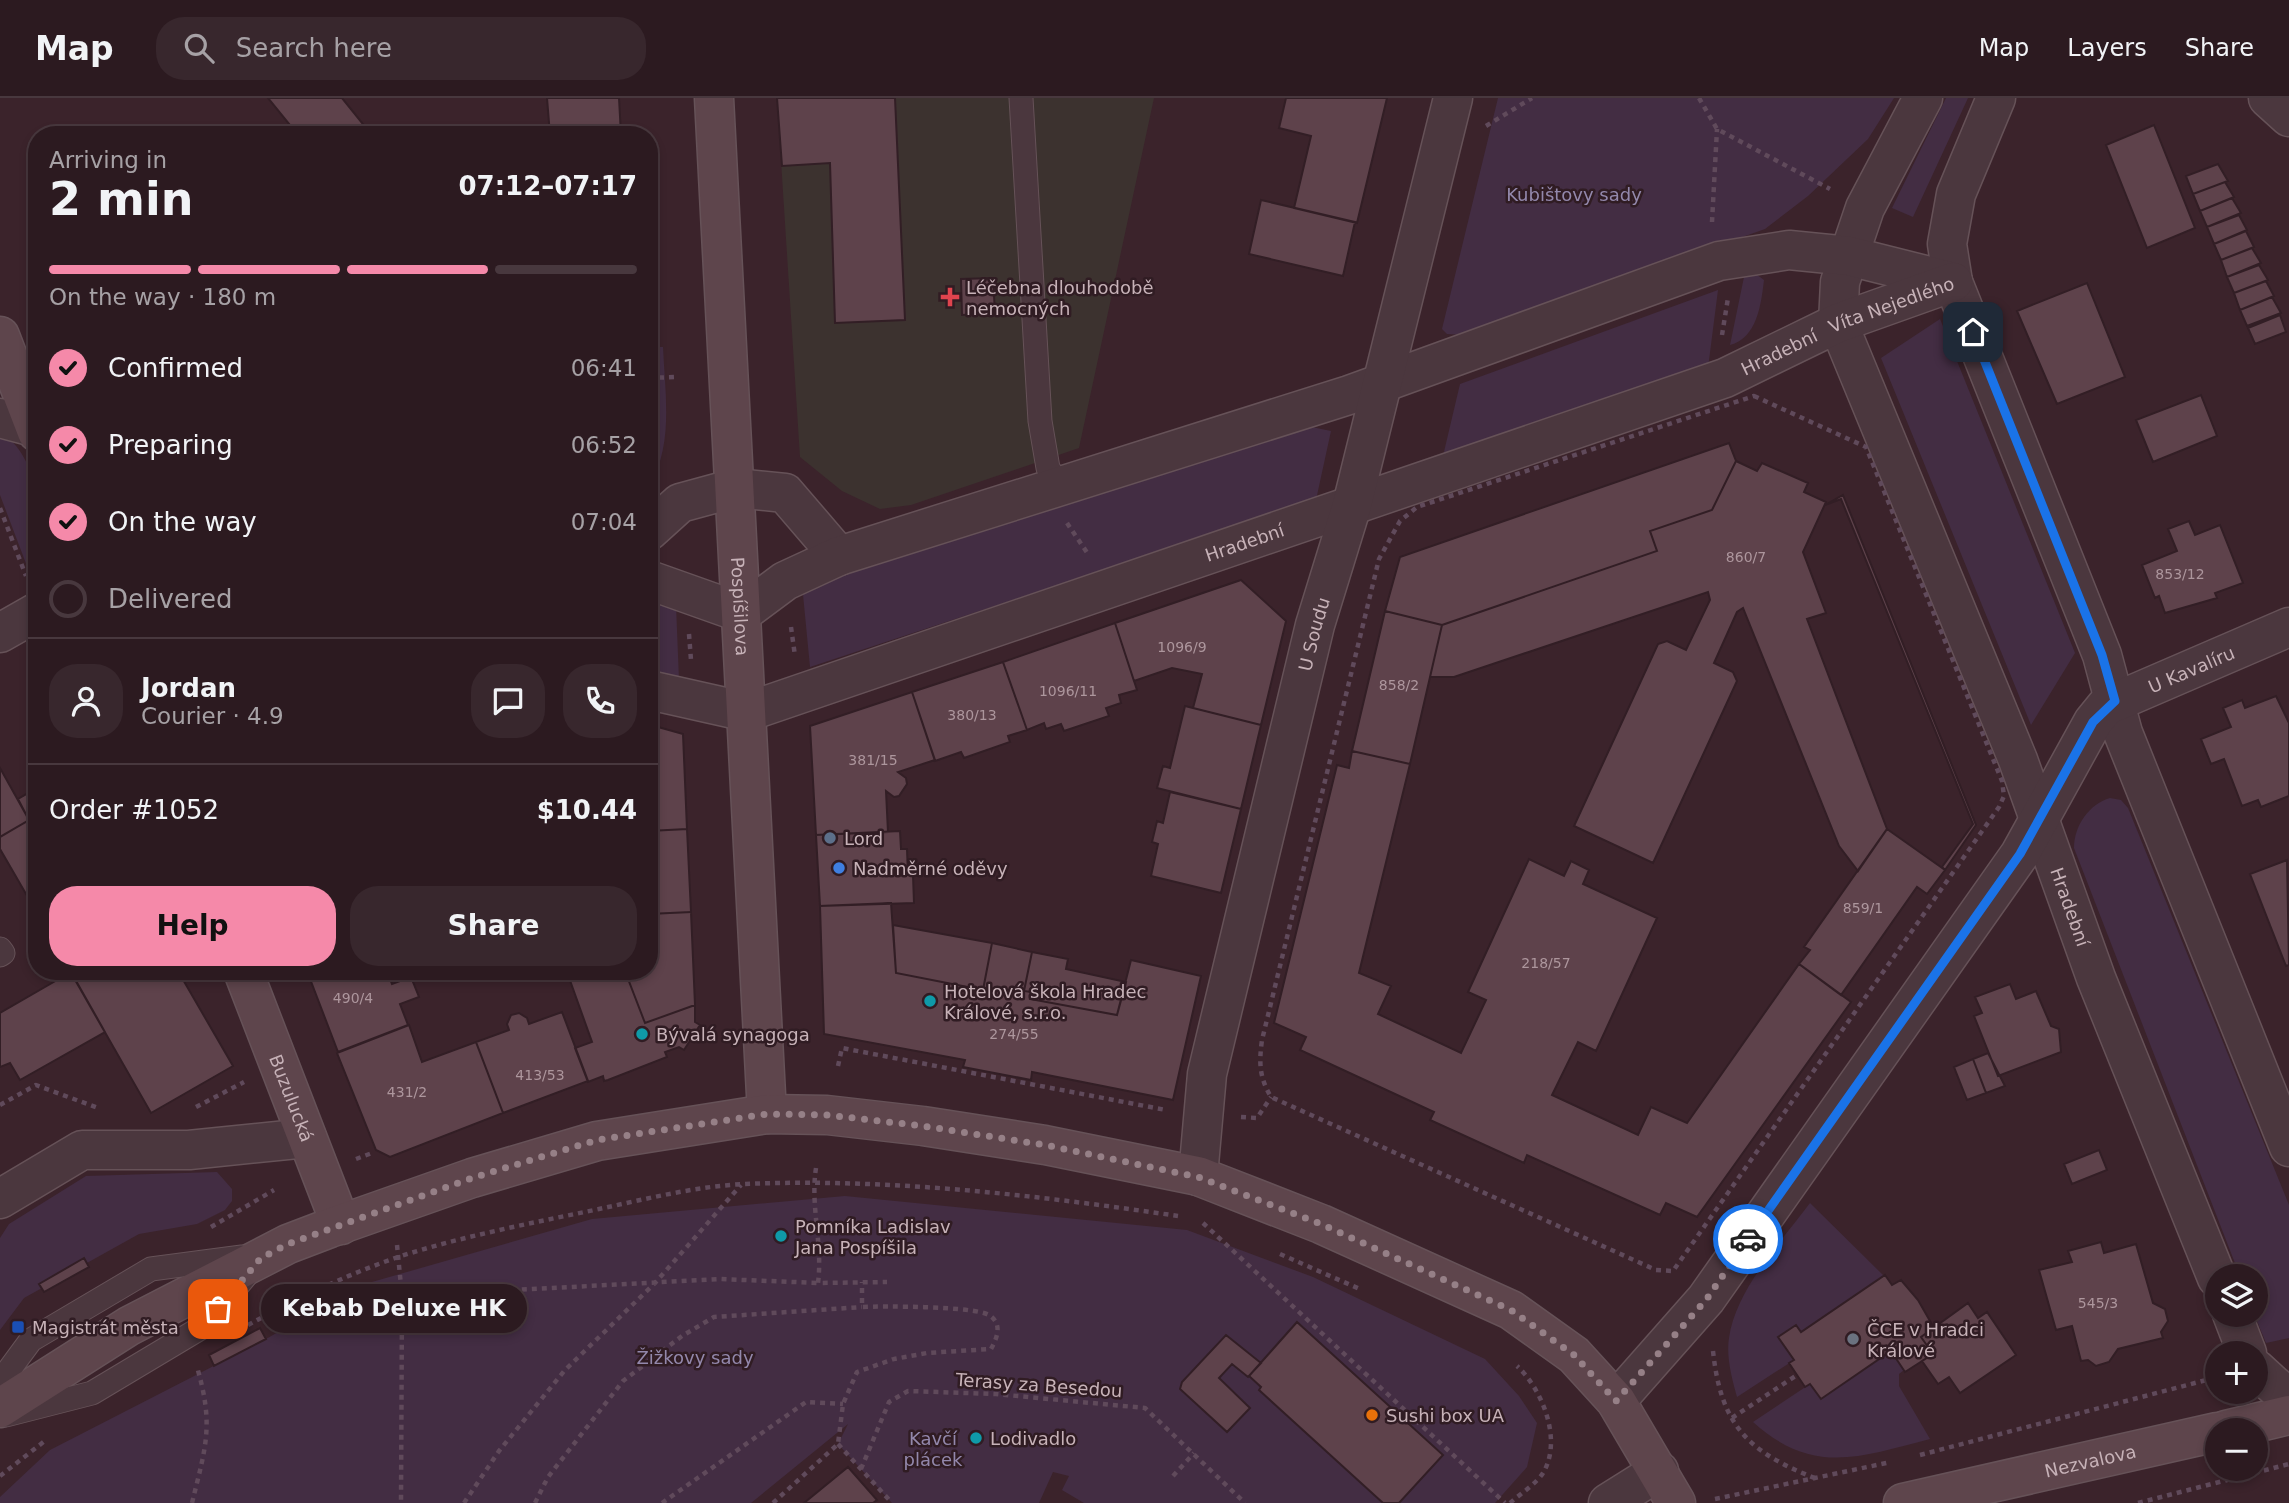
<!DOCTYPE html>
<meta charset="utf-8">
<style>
body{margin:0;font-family:"DejaVu Sans",sans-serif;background:#38272d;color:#f1f3f6;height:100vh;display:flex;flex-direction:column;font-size:26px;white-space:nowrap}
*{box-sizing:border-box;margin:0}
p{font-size:23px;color:#a6a1a5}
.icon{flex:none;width:38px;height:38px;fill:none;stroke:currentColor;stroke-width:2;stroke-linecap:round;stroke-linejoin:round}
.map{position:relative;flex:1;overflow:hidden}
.side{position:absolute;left:28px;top:28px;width:630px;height:854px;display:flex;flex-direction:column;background:#2c1a20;border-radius:28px;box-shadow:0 4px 10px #0003,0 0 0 2px #48383e}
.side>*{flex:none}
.controls{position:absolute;left:2205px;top:1166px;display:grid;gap:14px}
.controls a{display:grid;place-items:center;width:63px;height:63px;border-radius:50%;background:#2c1a20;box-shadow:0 4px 10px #0003,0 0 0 2px #48383e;font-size:35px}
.pin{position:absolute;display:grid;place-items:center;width:60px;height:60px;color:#fff;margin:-30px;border-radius:14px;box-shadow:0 4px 10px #0006}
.courier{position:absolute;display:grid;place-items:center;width:70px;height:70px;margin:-35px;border:5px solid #1a73e8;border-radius:50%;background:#fff;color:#222;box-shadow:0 2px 9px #0007}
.bubble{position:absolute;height:49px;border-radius:24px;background:#2c1a20;box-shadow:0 4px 10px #0003,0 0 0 2px #48383e;font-size:23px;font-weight:700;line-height:49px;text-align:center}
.summary em{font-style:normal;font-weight:700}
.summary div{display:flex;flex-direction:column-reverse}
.summary{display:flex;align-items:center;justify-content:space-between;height:119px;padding:0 21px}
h1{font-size:46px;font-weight:700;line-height:52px}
.bar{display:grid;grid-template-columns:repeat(4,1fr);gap:10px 7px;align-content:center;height:84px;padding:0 21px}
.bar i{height:9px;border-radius:5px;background:#48383e}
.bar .current{background:#f589a9}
.bar p{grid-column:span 4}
.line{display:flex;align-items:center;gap:18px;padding:0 21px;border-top:2px solid #48383e}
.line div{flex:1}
.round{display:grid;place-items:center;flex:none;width:74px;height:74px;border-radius:28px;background:#38272d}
ol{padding:0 21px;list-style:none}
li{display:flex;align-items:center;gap:21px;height:77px}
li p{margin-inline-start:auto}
li .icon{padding:7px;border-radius:50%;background:#f589a9;color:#111;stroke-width:4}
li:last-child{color:#a6a1a5}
li i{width:38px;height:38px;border:4px solid #48383e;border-radius:50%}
.button{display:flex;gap:14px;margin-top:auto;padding:14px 21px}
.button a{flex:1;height:80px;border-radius:28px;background:#f589a9;color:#111;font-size:28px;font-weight:700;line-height:80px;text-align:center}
.button a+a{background:#38272d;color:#f1f3f6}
header{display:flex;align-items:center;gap:42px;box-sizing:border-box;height:98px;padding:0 35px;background:#2c1a20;border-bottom:2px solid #48383e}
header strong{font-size:33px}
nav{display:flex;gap:38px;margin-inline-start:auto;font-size:24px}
.search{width:490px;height:63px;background:#38272d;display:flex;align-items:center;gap:18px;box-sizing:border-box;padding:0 24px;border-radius:28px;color:#a6a1a5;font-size:26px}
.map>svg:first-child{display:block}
.medical{fill:#3c322f}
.green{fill:#432d43}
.building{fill:#5e424b;stroke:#321e25;stroke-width:2}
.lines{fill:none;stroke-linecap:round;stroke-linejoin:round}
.lane-casing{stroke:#665258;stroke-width:25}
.street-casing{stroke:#665258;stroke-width:41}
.secondary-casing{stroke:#665258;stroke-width:41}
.path{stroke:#604a5b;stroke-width:4.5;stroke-dasharray:5 5;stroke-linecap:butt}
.lane{stroke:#4b373e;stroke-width:23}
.street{stroke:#4b373e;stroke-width:38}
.secondary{stroke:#5e454c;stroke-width:38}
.done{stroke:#968087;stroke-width:7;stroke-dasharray:0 12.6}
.route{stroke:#1a73e8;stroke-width:9}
.health-dot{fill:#e0444e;stroke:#301c23;stroke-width:2.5}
.service-dot{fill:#5c6f8a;stroke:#301c23;stroke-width:2.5}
.shop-dot{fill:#3f7fe0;stroke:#301c23;stroke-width:2.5}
.culture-dot{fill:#0f9aa8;stroke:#301c23;stroke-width:2.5}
.transit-dot{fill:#1a4fb4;stroke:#301c23;stroke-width:2.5}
.worship-dot{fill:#6b7280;stroke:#301c23;stroke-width:2.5}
.food-dot{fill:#e8710a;stroke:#301c23;stroke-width:2.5}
.labels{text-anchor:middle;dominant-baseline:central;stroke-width:5;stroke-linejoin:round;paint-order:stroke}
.number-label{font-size:14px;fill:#ad969d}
.park-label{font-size:18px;fill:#9388ac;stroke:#301c23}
.poi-label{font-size:18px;fill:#c7b2b8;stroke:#301c23;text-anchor:start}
.street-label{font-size:18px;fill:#c7b2b8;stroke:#301c23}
</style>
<header>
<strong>Map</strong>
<div class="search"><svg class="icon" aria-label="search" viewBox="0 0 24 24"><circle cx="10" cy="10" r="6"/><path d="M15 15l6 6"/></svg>Search here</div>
<nav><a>Map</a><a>Layers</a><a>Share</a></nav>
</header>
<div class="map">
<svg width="2289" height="1405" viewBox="0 0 2289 1405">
<rect width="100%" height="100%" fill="#3b232b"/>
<path class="medical" d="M777 0H1154L1079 350 911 407 880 411 842 393 800 359Z"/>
<path class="green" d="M1498 0H1894L1868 41 1808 98 1765 131 1465 237 1447 236 1442 231Z
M1946 0H1968L1913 119 1892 110Z
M1756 176 1764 182C1761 207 1757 240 1730 247L1744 179Z
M1718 192 1708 270 1443 358 1460 286Z
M1940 221 2075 555 2031 627 1881 260Z
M649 249H663C665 297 674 346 649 389Z
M1307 328 1331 333 1316 402 810 569 802 486Z
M0 333C48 367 37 432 37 484L30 476 0 397Z
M649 500 676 507 679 582 649 576Z
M2110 700 2121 702 2128 710 2289 1107V1240L2266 1245 2254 1216 2256 1178H2240L2074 750C2074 728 2089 706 2110 700Z
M217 1074 232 1091V1103L225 1112 197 1126 139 1136 24 1200 0 1232V1140L9 1126 86 1078Z
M845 1098 1187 1132 1313 1179 1485 1261 1519 1298 1537 1325 1527 1369 1495 1405H1084L1062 1392 1069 1378 1053 1374 1039 1405H892L838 1346 848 1326 751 1405H0V1399L50 1352 266 1241 358 1188 592 1121Z
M1810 1105 1884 1178 1801 1234 1796 1227 1778 1239 1794 1262 1737 1299C1732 1281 1726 1259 1729 1240 1736 1191 1781 1144 1810 1105Z
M1891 1253 1904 1272 1899 1276V1288L1930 1341C1860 1359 1813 1378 1753 1324L1810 1286 1821 1301Z"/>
<path class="building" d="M268 0H342L371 36 298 37Z
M547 0H619L621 37H550Z
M777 0H895L905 222 835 225 830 65 782 68Z
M1286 0H1387L1357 125 1294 110 1311 38 1279 30Z
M2154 27 2195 130 2147 150 2106 47Z
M2218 66 2228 83 2193 96 2186 78Z
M2225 84 2234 99 2200 113 2193 96Z
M2232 100 2241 115 2207 129 2200 113Z
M1261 102 1355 124 1343 178 1249 156Z
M2239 117 2247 132 2214 146 2207 129Z
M2246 133 2254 149 2221 162 2214 146Z
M2252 150 2261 165 2227 179 2221 162Z
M2259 167 2268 182 2234 195 2227 179Z
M993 180 995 215 962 217 961 181Z
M2266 183 2274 198 2240 212 2234 195Z
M2087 185 2125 279 2057 306 2017 213Z
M2272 199 2281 215 2247 228 2240 212Z
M2280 217 2286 234 2255 246 2248 230Z
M2201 297 2217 338 2153 364 2136 322Z
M1729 345 1736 363 1712 412 1650 433 1657 453 1442 527 1385 513 1400 459Z
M1736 363 1757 373 1762 365 1808 385 1804 394 1826 404 1803 454 1826 515 1807 521 1887 731 1858 773 1839 748 1743 510 1737 514 1714 565 1733 574 1737 583 1653 765 1574 728 1658 546 1667 543 1686 552 1710 502 1708 494 1454 579H1430L1442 527 1657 453 1650 433 1712 412Z
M1843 397 1976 727 1945 772 1942 769 1973 726 1841 401 1825 407Z
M2189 423 2195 437 2220 427 2243 485 2215 495 2217 500 2165 515 2159 498 2155 500 2142 467 2177 453 2168 431Z
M1241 482 1286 523 1261 627 1193 610 1202 576 1172 570 1134 583 1115 525Z
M1385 513 1442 527 1410 666 1352 653Z
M1115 525 1137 592 1119 597 1121 605 1106 610 1109 618 1064 633 1061 626 1046 631 1044 625 1027 632 1003 564Z
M1003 564 1027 632 1008 638 1010 644 964 660 961 654 935 663 912 594Z
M912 594 935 662 898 674 906 680 907 686 899 698 894 699 886 693 888 734 816 737 810 628Z
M2276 598 2289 625V698L2261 709 2258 702 2242 708 2224 661 2211 666 2201 641 2231 629 2223 610 2242 602 2245 610Z
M1185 608 1261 627 1241 711 1157 690 1163 668 1170 670Z
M651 627 683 636 687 731 649 733Z
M1352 653 1410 666 1359 875 1391 888 1378 916 1461 955 1486 902 1468 894 1529 761 1564 778 1571 763 1589 772 1583 786 1657 820 1596 953 1578 944 1552 997 1638 1037 1651 1009 1687 1025 1799 866 1851 904 1697 1119 1666 1105 1660 1117 1527 1057 1524 1065 1430 1022 1434 1014 1300 952 1306 939 1274 925 1337 667 1349 670Z
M0 670 29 722 0 739Z
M37 690V815L0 751V739L29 722 18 701Z
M1170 694 1241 711 1221 795 1151 778 1158 746 1152 744 1157 723 1163 725Z
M687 731 691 814 649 816V733Z
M1887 731 1945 772 1927 796 1917 789 1841 897 1799 866 1810 852 1804 849Z
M900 733 901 751H907L908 777H913L914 805 820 808 816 737Z
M2287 762 2289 867 2286 868 2250 776Z
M891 805 896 875 983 892 992 845 1032 854 1024 893 1031 894 1030 901 1117 917 1131 862 1201 878 1173 1002 1032 974 1031 982 963 969 965 962 824 936 820 808Z
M691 814 695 907 645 925 625 873H649V816Z
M893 827 992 845 983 892 896 875Z
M1032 854 1068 861 1066 871 1126 884 1117 917 1030 901 1031 894 1024 893Z
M70 873H178L233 968 151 1015Z
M307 873H387L392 886 411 879 419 899 400 906 408 927 338 954Z
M625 873 645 925 695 907V924L700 927 684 952 679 949 665 954 667 959 608 982 604 983 603 978 588 984 575 950 592 944 567 874Z
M71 874 105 934 20 982 10 965 0 969V915Z
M2010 886 2016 901 2036 893 2051 928 2059 931 2061 954 1998 978 1974 918 1982 915 1975 899Z
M562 914 588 983 503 1015 476 944 509 932 507 926 511 917 519 915 527 920 529 926Z
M409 927 422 964 476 944 503 1015 390 1059 376 1052 337 955Z
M1988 955 2005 988 1986 995 1973 961Z
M1973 961 1986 995 1967 1002 1954 969Z
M2099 1052 2107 1072 2072 1086 2064 1066Z
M2101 1144 2104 1155 2136 1146 2153 1205 2165 1211 2168 1223 2161 1234 2163 1240 2118 1251 2109 1264 2096 1268 2088 1262 2081 1263 2072 1228 2056 1232 2039 1172 2072 1164 2068 1153Z
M84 1160 89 1169 44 1194 39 1186Z
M1885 1177 1892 1187 1901 1182 1918 1202 1934 1230 1921 1239 1933 1256 1905 1274 1891 1253 1821 1301 1810 1286 1805 1289 1789 1265 1794 1262 1778 1239 1796 1227 1801 1234Z
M1968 1205 1978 1220 1987 1214 2016 1257 1960 1295 1949 1279 1938 1286 1922 1263 1933 1256 1921 1239Z
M1297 1224 1443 1357 1399 1405H1383L1259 1292 1261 1289 1249 1278Z
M260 1230 266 1241 214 1268 209 1257Z
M1226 1237 1261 1265 1248 1279 1232 1266 1219 1280 1250 1310 1227 1334 1180 1291 1182 1284Z
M848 1369 877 1402 873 1405H804Z"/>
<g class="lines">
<g class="lane-casing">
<path id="lane" d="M1021 0 1040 323 1048 370 1059 388
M0 851 3 855 0 857
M0 1284 31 1242 151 1171 242 1159
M6 1317 92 1295 204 1228 248 1175"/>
</g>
<g class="street-casing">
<g id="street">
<path id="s1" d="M1923 0 1865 110 1840 184 1838 225 2018 662 2096 880 2217 1180"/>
<path d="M1996 0 1956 96 1947 146 1953 184 2102 557 2123 635 2289 1049"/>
<path d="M2268 0 2289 19"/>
<path d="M0 320 37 330"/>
<path d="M649 433 680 405 735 390 785 395 839 458"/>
<path d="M649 482 742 515 785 483 839 458 1349 297 1719 163 1789 152 1849 158 1953 184"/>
<path d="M0 535 37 514"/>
<path id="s2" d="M649 592 747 614 1725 280 1838 225 1953 184"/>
<path id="s3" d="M1198 1078 1207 976 1315 527 1352 407 1453 0"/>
<path d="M0 1101 82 1052H189L307 1040"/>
<path d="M2232 1216 2247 1255"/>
<path d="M2256 1271 2289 1301"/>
<path id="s4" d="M1616 1303 1706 1201 2020 756 2093 624 2106 608 2289 529"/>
<path d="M1608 1405 1659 1373"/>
</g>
</g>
<g class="secondary-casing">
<g id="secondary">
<path id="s5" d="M714 0 767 1016"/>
<path d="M0 238 37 334"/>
<path id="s6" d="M243 873 341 1127"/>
<path d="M0 1310 129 1228 288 1146 330 1130 472 1080 597 1043 767 1016 827 1017 923 1028 1045 1047 1198 1078 1321 1126 1511 1212 1574 1257 1616 1303 1676 1405"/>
<path d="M2226 1332 2289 1317"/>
<path id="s7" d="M1903 1405 2217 1334"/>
</g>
</g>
<path class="path" d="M1699 0 1717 31 1830 91
M1486 28 1532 0
M1712 124 1717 31
M1722 237 1728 200
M649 280 674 279
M1754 298 1866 349 2002 683 2004 698 1999 709 1673 1173 1656 1172 1271 999C1259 979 1259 964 1262 942L1379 461 1400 423 1417 409Z
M0 410 26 478
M1067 425 1088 456
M791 529 795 558
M689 536 691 562
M838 968 842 950 1166 1012
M0 1007 36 987 98 1010
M196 1009 244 984
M1241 1019 1257 1020 1271 999
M356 1061 372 1055
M816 1070C810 1108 823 1146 818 1185L887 1184
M1203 1125 1505 1405
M211 1129 274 1092
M397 1147 402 1198 401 1405
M1280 1156 1362 1192
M402 1198 720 1181 818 1185
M248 1227C296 1201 346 1177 398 1159 463 1138 532 1125 599 1111 646 1101 697 1088 745 1086 889 1080 1035 1097 1178 1118
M1713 1253C1721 1328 1748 1354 1817 1381
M1732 1320 1797 1277
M838 1346 892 1405
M1920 1357 2214 1280
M861 1371 889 1304 908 1293 996 1296 1145 1310 1245 1405
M0 1378 46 1342
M1173 1378 1194 1355
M1715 1401 1891 1364
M192 1405C206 1348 214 1327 197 1269
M464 1405 499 1353 565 1272 655 1185 741 1087
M535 1405 548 1379 623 1283 682 1238 714 1219 862 1209
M662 1405 806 1304 843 1306
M773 1405 838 1346 843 1306 857 1274 894 1261 927 1255 991 1251C997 1240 1003 1226 989 1217 973 1208 884 1208 862 1209V1184
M1510 1405C1520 1396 1536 1386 1543 1375 1563 1342 1542 1291 1517 1268
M2138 1405 2289 1366"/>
<use href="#lane" class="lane"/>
<use href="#street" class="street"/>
<use href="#secondary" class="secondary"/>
</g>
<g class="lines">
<path class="done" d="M218 1211 261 1160 288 1146 472 1080 597 1042 767 1016 827 1017 923 1028 1045 1047 1198 1079 1321 1126 1511 1212 1574 1257 1616 1303 1706 1202 1748 1141"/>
<path class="route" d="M1748 1141 2020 756 2093 624 2115 603 2102 557 1973 234"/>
</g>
<path class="health-dot" d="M946.5 188.5h7v7h7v7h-7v7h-7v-7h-7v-7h7z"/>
<circle class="service-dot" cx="830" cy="740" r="7"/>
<circle class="shop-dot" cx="839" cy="770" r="7"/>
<g class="culture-dot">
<circle cx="930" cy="903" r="7"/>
<circle cx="642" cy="936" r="7"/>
<circle cx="781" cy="1138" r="7"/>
<circle cx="976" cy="1340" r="7"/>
</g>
<rect class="transit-dot" x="11" y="1222" width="14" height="14" rx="3.5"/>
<circle class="worship-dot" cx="1853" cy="1241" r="7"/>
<circle class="food-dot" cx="1372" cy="1317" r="7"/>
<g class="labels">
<g class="number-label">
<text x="1746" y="459">860/7</text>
<text x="2180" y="476">853/12</text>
<text x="1182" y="549">1096/9</text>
<text x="1399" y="587">858/2</text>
<text x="1068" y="593">1096/11</text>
<text x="972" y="617">380/13</text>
<text x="873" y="662">381/15</text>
<text x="1863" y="810">859/1</text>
<text x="1546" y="865">218/57</text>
<text x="353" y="900">490/4</text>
<text x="1014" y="936">274/55</text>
<text x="540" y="977">413/53</text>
<text x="407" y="994">431/2</text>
<text x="2098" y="1205">545/3</text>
</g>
<g class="park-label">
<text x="1574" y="96">Kubištovy sady</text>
<text x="695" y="1259">Žižkovy sady</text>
<text x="933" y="1340">Kavčí<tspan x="933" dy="21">plácek</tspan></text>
</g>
<g class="poi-label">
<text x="966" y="189">Léčebna dlouhodobě<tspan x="966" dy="21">nemocných</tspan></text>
<text x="844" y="740">Lord</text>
<text x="853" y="770">Nadměrné oděvy</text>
<text x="944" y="893">Hotelová škola Hradec<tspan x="944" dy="21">Králové, s.r.o.</tspan></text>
<text x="656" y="936">Bývalá synagoga</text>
<text x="795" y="1128">Pomníka Ladislav<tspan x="795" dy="21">Jana Pospíšila</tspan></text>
<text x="32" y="1229">Magistrát města</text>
<text x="1867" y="1231">ČCE v Hradci<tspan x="1867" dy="21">Králové</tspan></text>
<text x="1386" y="1317">Sushi box UA</text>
<text x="990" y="1340">Lodivadlo</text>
</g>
<g class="street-label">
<text stroke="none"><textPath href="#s2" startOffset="1316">Víta Nejedlého</textPath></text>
<text stroke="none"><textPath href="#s2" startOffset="1194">Hradební</textPath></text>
<text stroke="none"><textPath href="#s2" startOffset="626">Hradební</textPath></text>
<text stroke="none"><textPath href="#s5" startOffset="509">Pospíšilova</textPath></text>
<text stroke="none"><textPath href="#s3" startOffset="555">U Soudu</textPath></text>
<text stroke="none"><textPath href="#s4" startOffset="945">U Kavalíru</textPath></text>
<text stroke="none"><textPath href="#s1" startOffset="872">Hradební</textPath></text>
<text stroke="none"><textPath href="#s6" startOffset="136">Buzulucká</textPath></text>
<text transform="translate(1039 1287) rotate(4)">Terasy za Besedou</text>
<text stroke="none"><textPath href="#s7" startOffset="192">Nezvalova</textPath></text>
</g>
</g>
</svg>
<div class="controls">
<a><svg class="icon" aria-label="layers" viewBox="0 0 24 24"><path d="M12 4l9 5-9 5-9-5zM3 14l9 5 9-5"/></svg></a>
<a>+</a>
<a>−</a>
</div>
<div class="pin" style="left:218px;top:1211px;background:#ea580c"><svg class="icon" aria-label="bag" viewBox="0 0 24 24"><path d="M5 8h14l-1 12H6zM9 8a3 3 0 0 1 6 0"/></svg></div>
<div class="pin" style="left:1973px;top:234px;background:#1f2937"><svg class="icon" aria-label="home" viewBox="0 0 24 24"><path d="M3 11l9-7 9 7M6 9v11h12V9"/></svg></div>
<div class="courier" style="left:1748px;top:1141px"><svg class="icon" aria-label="car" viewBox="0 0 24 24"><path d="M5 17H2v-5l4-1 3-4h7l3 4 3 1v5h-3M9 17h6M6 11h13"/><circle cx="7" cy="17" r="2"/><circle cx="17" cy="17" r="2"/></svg></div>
<div class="bubble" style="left:261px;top:1186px;width:266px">Kebab Deluxe HK</div>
<section class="side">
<div class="summary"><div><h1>2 min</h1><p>Arriving in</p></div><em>07:12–07:17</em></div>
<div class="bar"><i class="current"></i><i class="current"></i><i class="current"></i><i></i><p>On the way · 180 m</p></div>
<ol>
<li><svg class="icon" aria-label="check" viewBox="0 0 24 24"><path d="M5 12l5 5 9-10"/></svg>Confirmed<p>06:41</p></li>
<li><svg class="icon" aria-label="check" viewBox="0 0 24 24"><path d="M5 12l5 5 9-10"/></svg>Preparing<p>06:52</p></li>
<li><svg class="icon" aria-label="check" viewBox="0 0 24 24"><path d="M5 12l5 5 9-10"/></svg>On the way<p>07:04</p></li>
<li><i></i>Delivered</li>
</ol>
<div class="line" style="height:126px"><a class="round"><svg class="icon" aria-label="person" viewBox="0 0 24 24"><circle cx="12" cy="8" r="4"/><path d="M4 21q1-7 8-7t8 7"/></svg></a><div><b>Jordan</b><p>Courier · 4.9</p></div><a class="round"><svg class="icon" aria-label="chat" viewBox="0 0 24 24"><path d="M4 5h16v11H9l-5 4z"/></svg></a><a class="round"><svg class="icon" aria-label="phone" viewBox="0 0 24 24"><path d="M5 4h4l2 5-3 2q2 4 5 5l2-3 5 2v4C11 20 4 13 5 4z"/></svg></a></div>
<div class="line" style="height:91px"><div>Order #1052</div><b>$10.44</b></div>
<div class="button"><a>Help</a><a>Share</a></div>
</section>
</div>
